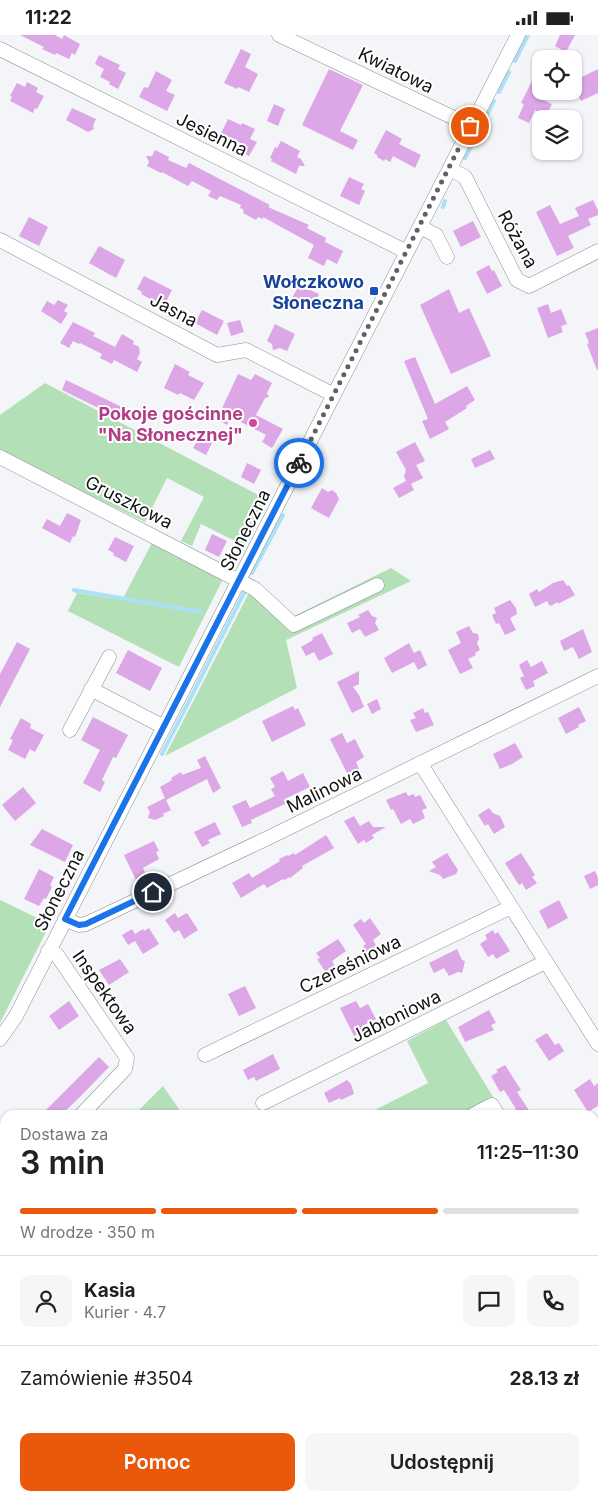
<!DOCTYPE html>
<html lang="pl">
<meta charset="utf-8">
<style>
body{margin:0;font-family:Inter,sans-serif;background:#f6f6f6;color:#202124;height:100vh;display:flex;flex-direction:column;font-size:19px;white-space:nowrap}
*{box-sizing:border-box;margin:0}
p{font-size:16px;color:#757577}
.icon{flex:none;width:28px;height:28px;fill:none;stroke:currentColor;stroke-width:2;stroke-linecap:round;stroke-linejoin:round}
.map{position:relative;flex:1;overflow:hidden}
.panel{position:absolute;left:0px;top:1075px;width:599px;height:391px;display:flex;flex-direction:column;background:#fff;border-radius:15px 15px 0 0;box-shadow:0 1px 4px #0004}
.panel>*{flex:none}
.buttons{position:absolute;left:532px;top:15px;display:grid;gap:10px}
.buttons a{display:grid;place-items:center;width:50px;height:50px;border-radius:10px;background:#fff;box-shadow:0 1px 4px #0004;font-size:25px}
.pin{position:absolute;display:grid;place-items:center;width:42px;height:42px;color:#fff;margin:-21px;border:2px solid #fff;border-radius:50%;box-shadow:0 1px 5px #0007}
.courier{position:absolute;display:grid;place-items:center;width:50px;height:50px;margin:-25px;border:4px solid #1a73e8;border-radius:50%;background:#fff;color:#222;box-shadow:0 1px 6px #0007}
.summary em{font-style:normal;font-weight:600}
.summary div{display:flex;flex-direction:column-reverse}
.summary{display:flex;align-items:center;justify-content:space-between;height:85px;padding:0 20px}
h1{font-size:32px;font-weight:600;line-height:38px}
.bar{display:grid;grid-template-columns:repeat(4,1fr);gap:8px 5px;align-content:center;height:60px;padding:0 20px}
.bar i{height:6px;border-radius:4px;background:#e0e0e0}
.bar .selected{background:#ea580c}
.bar p{grid-column:span 4}
.line{display:flex;align-items:center;gap:12px;padding:0 20px;border-top:1px solid #e0e0e0}
.line div{flex:1}
.round{display:grid;place-items:center;flex:none;width:52px;height:52px;border-radius:10px;background:#f6f6f6}
.primary-button{display:flex;gap:10px;margin-top:auto;padding:10px 20px}
.primary-button a{flex:1;height:58px;border-radius:10px;background:#ea580c;color:#fff;font-size:20px;font-weight:600;line-height:58px;text-align:center}
.primary-button a+a{background:#f6f6f6;color:#202124}
.status{display:flex;justify-content:space-between;align-items:center;height:35px;padding:0 25px;background:#fff;direction:ltr}
.status svg{height:14px;fill:currentColor}
.map>svg:first-child{display:block}
.green{fill:#b4e0b8}
.lines{fill:none;stroke-linecap:round;stroke-linejoin:round}
.stream{stroke:#aae1f7;stroke-width:4}
.building{fill:#dca6e7}
.minor-casing{stroke:#8f9093;stroke-width:15}
.path{stroke:#a2a3a5;stroke-width:2;stroke-dasharray:5 2.5;stroke-linecap:butt}
.minor{stroke:#fff;stroke-width:14}
.done{stroke:#616163;stroke-width:5;stroke-dasharray:0 9}
.route{stroke:#1a73e8;stroke-width:6}
.transit-dot{fill:#1a4fb4;stroke:#fff;stroke-width:2}
.hotel-dot{fill:#d1479c;stroke:#fff;stroke-width:2}
.labels{text-anchor:middle;dominant-baseline:central;stroke-width:4;stroke-linejoin:round;paint-order:stroke}
.street-label{font-size:18px;fill:#121213;stroke:#fff}
.transit-label{font-size:18px;font-weight:bold;fill:#164399;stroke:#fff;text-anchor:end}
.hotel-label{font-size:18px;font-weight:bold;fill:#b23c85;stroke:#fff;text-anchor:end}
</style>
<div class="status"><b>11:22</b><svg viewBox="0 0 49 12"><path d="M0 12V9h3v3zM5 12V6h3v6zM10 12V3h3v9zM15 12V0h3v12zM26 1h20v11H26zM47 4h2v5h-2z"/></svg></div>
<div class="map">
<svg width="598" height="1466" viewBox="0 0 598 1466">
<rect width="100%" height="100%" fill="#f4f5f8"/>
<path class="green" d="M45 348 266 464 243 510 201 489 192 511 181 506 204 462 167 443 145 487 0 417V380Z
M153 506 224 542 179 632 68 576 77 558 122 565Z
M391 533 411 546 286 605 297 653 165 721 255 546 294 581Z
M0 865 50 889 0 988Z
M446 985 495 1065 468 1080H365L428 1048 407 1006Z
M163 1051 183 1080H134Z
M198 1461H268L263 1466H200Z
M397 1461H458L452 1466H392Z"/>
<g class="lines">
<path class="stream" d="M515 26 528 0
M499 57 509 37
M465 123 494 66
M443 172 445 166
M307 431 310 425
M252 538 283 480
M77 556 74 555 201 577
M162 719 244 558"/>
</g>
<path class="building" d="M20 0H55L62 4 64 0 80 9 75 20 72 18 69 24 56 18 55 20 42 14 44 12Z
M560 0H575L566 17 555 11Z
M241 14 251 19 245 32 258 39 249 57 238 52 237 54 224 48Z
M99 20 120 30 118 34 126 38 118 54 109 49 110 47 100 42 104 34 95 29Z
M329 34 363 50 340 96 358 105 353 115 302 90Z
M598 34V58L581 66 574 51V46Z
M156 36 172 45 166 56 175 60 167 76 139 62 144 52 148 53Z
M532 46 541 51 537 62 552 69 546 81 535 75 529 88 518 83 524 69 521 68Z
M27 47 38 53 36 57 44 61 37 74 35 73 33 78 10 66 12 62 10 61 17 48 25 52Z
M274 69 285 74 278 91 267 86Z
M72 73 96 84 93 91 94 94 88 97 66 85Z
M228 84 241 90 242 88 255 94 250 104 257 107 249 121 241 117 244 110 221 98Z
M386 95 402 104 399 109 421 120 415 133 393 121 390 127 385 124 384 126 377 122V120L374 118Z
M281 106 300 116 297 122 301 124 305 131H299L296 139 271 126 272 124 270 123 275 112 277 113Z
M155 115 169 122 168 125 186 133 189 128 270 170 268 172 309 190 307 193 326 203 325 207 343 216 337 229 327 224 324 231 308 223 314 210 263 182V184L258 182 256 185 243 178 244 175 240 173 241 170 220 161 217 165 208 161 211 156 192 146 188 151 162 137 161 138 147 131 149 127 146 121H152Z
M349 142 364 149 361 154 365 156 359 170 340 161Z
M593 165 598 175V180L588 184 591 190 568 201 574 213 557 221 536 177 550 170 560 189 579 181 575 173Z
M29 182 48 192 39 211 19 201Z
M473 186 481 202 461 212 453 196Z
M99 211 125 225 116 243 89 228Z
M489 230 492 236 494 235 502 251 487 259 476 237Z
M144 241 172 255 164 271 155 266 150 269V264L141 259 142 257 137 254Z
M299 250 319 259 312 274 306 271 305 274 290 267Z
M449 254 459 278 469 273 491 321 451 339 420 270Z
M58 265 68 270 64 276 68 278 61 289 41 276 47 266 54 270Z
M548 269 551 278 561 274 567 289 561 291 563 297 548 303 537 273Z
M202 275 224 286 217 300 195 288Z
M240 285 244 297 231 301 227 288Z
M73 287 95 298 93 301 115 312 122 299 134 306 133 309 139 312 140 318 137 324 142 327 137 337 114 325 112 329 100 323 102 319 80 308 79 309 73 306 69 313 60 308Z
M275 289 295 299 287 316 280 313 273 315 272 309 267 306Z
M598 293V335H597L587 309 589 308 585 298Z
M415 322 435 369 467 351 475 365 466 371 467 373 445 387 449 394 430 404 422 386 428 384 404 326Z
M175 329 190 337 188 340 204 348 194 365 180 358 178 360 164 353Z
M238 339 251 345 255 339 272 348 267 358 269 362 265 363 256 380 283 394 272 413 262 407 266 400 231 382 227 390 217 384Z
M66 345 126 374 121 384 62 355Z
M204 394 216 400 206 420 193 413Z
M415 407 425 426 416 430 423 443 411 449 414 455 399 463 393 453 406 446 404 441 406 435 396 417Z
M490 415 495 424 475 433 471 424Z
M247 428 261 435 254 449 241 442Z
M322 453 328 457 332 455 336 458 339 464 329 483 311 473Z
M67 478 81 485 75 502 73 501 70 508 42 493 47 484 60 491Z
M212 499 227 506 219 522 205 515Z
M115 502 134 511 126 527 113 520 114 518 108 515Z
M563 545 567 551 569 550 575 560 558 569V567L550 571 547 566 535 572 529 559 537 554 539 557 553 548Z
M510 565 516 573 517 579 510 583 516 595 505 600 499 588 496 589 492 580 496 578 494 573Z
M368 575 372 581 377 583 375 588 379 595 365 602 360 594 352 598 347 588 360 582 358 580Z
M469 591 473 598 478 599 479 604 477 608 480 615 475 618 476 620 468 624 473 633 460 639 448 615 461 608 456 597Z
M583 594 592 617 579 624 573 612 564 616 560 606Z
M322 598 333 619 319 626 314 617 306 621 301 612 313 605 312 603Z
M17 607 30 614 0 672V639Z
M409 608 414 618 420 615 427 630 418 635 414 627 392 638 384 623Z
M128 615 162 633 150 656 116 638Z
M527 625 531 632 542 626 548 638 533 646 535 651 526 655 520 643 524 641 519 630Z
M359 636V649L353 652 359 660 364 672 352 678 337 647Z
M377 664 381 674 372 679 367 669Z
M293 671 295 675 298 673 306 690 272 707 262 686Z
M579 672 586 686 578 690 579 692 566 699 558 683Z
M423 673 425 678 428 677 434 690 416 697 410 685 416 683 413 678Z
M93 682 128 700 116 723 113 722 102 745 105 747 100 757 83 748 100 715 81 705Z
M21 683 31 689 30 693 44 700 35 717 30 714 25 724 8 715 13 705 10 704Z
M342 698 347 708 355 704 364 722 356 727 359 734 348 740 330 704Z
M515 708 523 722 512 729 500 734 493 719Z
M205 721 221 753 213 758 207 744 166 765 171 775 163 779 164 781 155 785 148 783 150 777 147 772 165 763 160 752 172 745 171 743 181 737 182 740 201 733 197 725Z
M283 736 288 746 303 738 310 752 285 764 287 768 251 785 252 788 242 792 232 771 246 765 250 773 275 761 271 754 275 752 270 743Z
M23 752 36 768 15 786 2 770Z
M406 757 408 761 414 759 415 762 420 760 427 773 422 775 425 783 413 789 410 784 401 789 393 774 391 775 386 765Z
M489 773 493 778 500 781 505 792 494 799 488 789 485 791 478 780Z
M354 781 360 791 369 786 373 792H386L372 800 374 803 366 808 364 805 358 809 344 786Z
M215 787 221 799 208 805 210 808 202 812 194 797Z
M42 794 73 810 65 827 30 810Z
M326 800 334 813 302 831 303 833 290 843V842L284 845 283 844 267 853 264 849 241 863 232 848 249 838 252 843 280 826 279 824 287 820 288 821 294 818 295 820Z
M154 806 159 816 156 817 159 824 143 833 146 840 136 845 124 820Z
M447 818 458 835 456 839 443 844 440 840 429 836 436 832 432 827Z
M521 818 535 840 532 842 537 848 526 855 522 848 519 850 505 828Z
M39 834 54 842 50 850 52 852 46 864 44 863 39 871 24 864Z
M595 836 598 843V850L590 854 584 841Z
M559 865 568 883 548 894 539 876Z
M175 878 178 883 187 878 198 895 184 904 179 895 174 898 165 885Z
M370 883 381 899 373 905 378 914 369 920 363 911 366 909 353 890 361 884 364 888Z
M149 893 159 909 143 919 135 906 128 910 122 900 132 894 135 899 143 894 144 896Z
M493 895 495 899 498 897 510 916 496 924 493 919 488 922 480 909 487 904 485 900Z
M338 904 346 916 332 926 337 935 328 941 317 924 320 923 316 918Z
M457 914 462 925 465 926 462 938 458 937 449 941 444 933 434 938 429 928Z
M120 924 129 937 109 950 99 935Z
M245 951 256 973 239 981 228 959Z
M69 966 79 981 59 995 49 981Z
M356 966 360 973 368 969 376 984 362 991 364 996 354 1001 340 973Z
M489 975 496 988 491 990 494 995 465 1007 458 992Z
M547 998 555 1010 559 1008 564 1016 549 1026 535 1005Z
M273 1019 280 1034 256 1046 254 1042 248 1045 243 1035Z
M99 1022 109 1032 77 1065 61 1080H41Z
M505 1030 521 1055 517 1057 532 1080H507L516 1074 504 1055 500 1057 491 1041 498 1037 496 1035Z
M590 1044 594 1051 598 1048V1071L588 1077 574 1055Z
M347 1045 351 1049 354 1059 341 1065 340 1063 329 1068 324 1058Z"/>
<g class="lines">
<g class="minor-casing">
<path id="minor" d="M279 0 471 91
M0 14 407 217
M450 134 465 142 517 245 529 251 598 216
M420 192 436 200 447 222
M0 205 217 320 246 315 334 360
M0 422 255 554 294 590 377 550
M91 654 164 692
M70 695 109 622
M420 728 598 1009
M65 884 79 890 86 889 270 802 598 641
M48 916 57 920 127 1023 125 1034 81 1080
M0 1004 16 981 518 0
M205 1020 511 872
M263 1068 545 927
M473 1080 492 1070 498 1080
M0 1163 5 1158
M594 1231 598 1237
M594 1298 598 1297
M0 1398 5 1405
M37 1461 40 1466
M525 1461 526 1466
M131 1466 137 1461
M385 1466 391 1461"/>
</g>
<path class="path" d="M0 1451 5 1456
M8 1466 12 1463 14 1466"/>
<use href="#minor" class="minor"/>
</g>
<g class="lines">
<path class="done" d="M299 428 470 91"/>
<path class="route" d="M153 857 86 889 79 890 65 884 299 428"/>
</g>
<rect class="transit-dot" x="369" y="251" width="10" height="10" rx="2.5"/>
<circle class="hotel-dot" cx="253" cy="388" r="5"/>
<g class="labels">
<g class="street-label">
<text transform="translate(396 35) rotate(26)">Kwiatowa</text>
<text transform="translate(212 99) rotate(26)">Jesienna</text>
<text transform="translate(518 204) rotate(61)">Różana</text>
<text transform="translate(174 275) rotate(28)">Jasna</text>
<text transform="translate(129 467) rotate(27)">Gruszkowa</text>
<text transform="translate(245 495) rotate(-63)">Słoneczna</text>
<text transform="translate(324 755) rotate(-26)">Malinowa</text>
<text transform="translate(59 855) rotate(-63)">Słoneczna</text>
<text transform="translate(350 929) rotate(-26)">Czereśniowa</text>
<text transform="translate(105 957) rotate(55)">Inspektowa</text>
<text transform="translate(396 981) rotate(-26)">Jabłoniowa</text>
</g>
<g class="transit-label">
<text x="364" y="246">Wołczkowo<tspan x="364" dy="21">Słoneczna</tspan></text>
</g>
<g class="hotel-label">
<text x="243" y="378">Pokoje gościnne<tspan x="243" dy="21">"Na Słonecznej"</tspan></text>
</g>
</g>
</svg>
<div class="buttons">
<a><svg class="icon" aria-label="locate" viewBox="0 0 24 24"><circle cx="12" cy="12" r="6"/><path d="M12 2v4M12 18v4M2 12h4M18 12h4"/></svg></a>
<a><svg class="icon" aria-label="layers" viewBox="0 0 24 24"><path d="M12 4l9 5-9 5-9-5zM3 14l9 5 9-5"/></svg></a>
</div>
<div class="pin" style="left:470px;top:91px;background:#ea580c"><svg class="icon" aria-label="bag" viewBox="0 0 24 24"><path d="M5 8h14l-1 12H6zM9 8a3 3 0 0 1 6 0"/></svg></div>
<div class="pin" style="left:153px;top:857px;background:#1f2937"><svg class="icon" aria-label="home" viewBox="0 0 24 24"><path d="M3 11l9-7 9 7M6 9v11h12V9"/></svg></div>
<div class="courier" style="left:299px;top:428px"><svg class="icon" aria-label="bike" viewBox="0 0 24 24"><circle cx="6" cy="16" r="4"/><circle cx="18" cy="16" r="4"/><path d="M6 16l4-8h5l3 8M10 8l3 8H6M13 5h3"/></svg></div>
<section class="panel">
<div class="summary"><div><h1>3 min</h1><p>Dostawa za</p></div><em>11:25–11:30</em></div>
<div class="bar"><i class="selected"></i><i class="selected"></i><i class="selected"></i><i></i><p>W drodze · 350 m</p></div>
<div class="line" style="height:90px"><a class="round"><svg class="icon" aria-label="person" viewBox="0 0 24 24"><circle cx="12" cy="8" r="4"/><path d="M4 21q1-7 8-7t8 7"/></svg></a><div><b>Kasia</b><p>Kurier · 4.7</p></div><a class="round"><svg class="icon" aria-label="chat" viewBox="0 0 24 24"><path d="M4 5h16v11H9l-5 4z"/></svg></a><a class="round"><svg class="icon" aria-label="phone" viewBox="0 0 24 24"><path d="M5 4h4l2 5-3 2q2 4 5 5l2-3 5 2v4C11 20 4 13 5 4z"/></svg></a></div>
<div class="line" style="height:65px"><div>Zamówienie #3504</div><b>28.13 zł</b></div>
<div class="primary-button"><a>Pomoc</a><a>Udostępnij</a></div>
</section>
</div>
